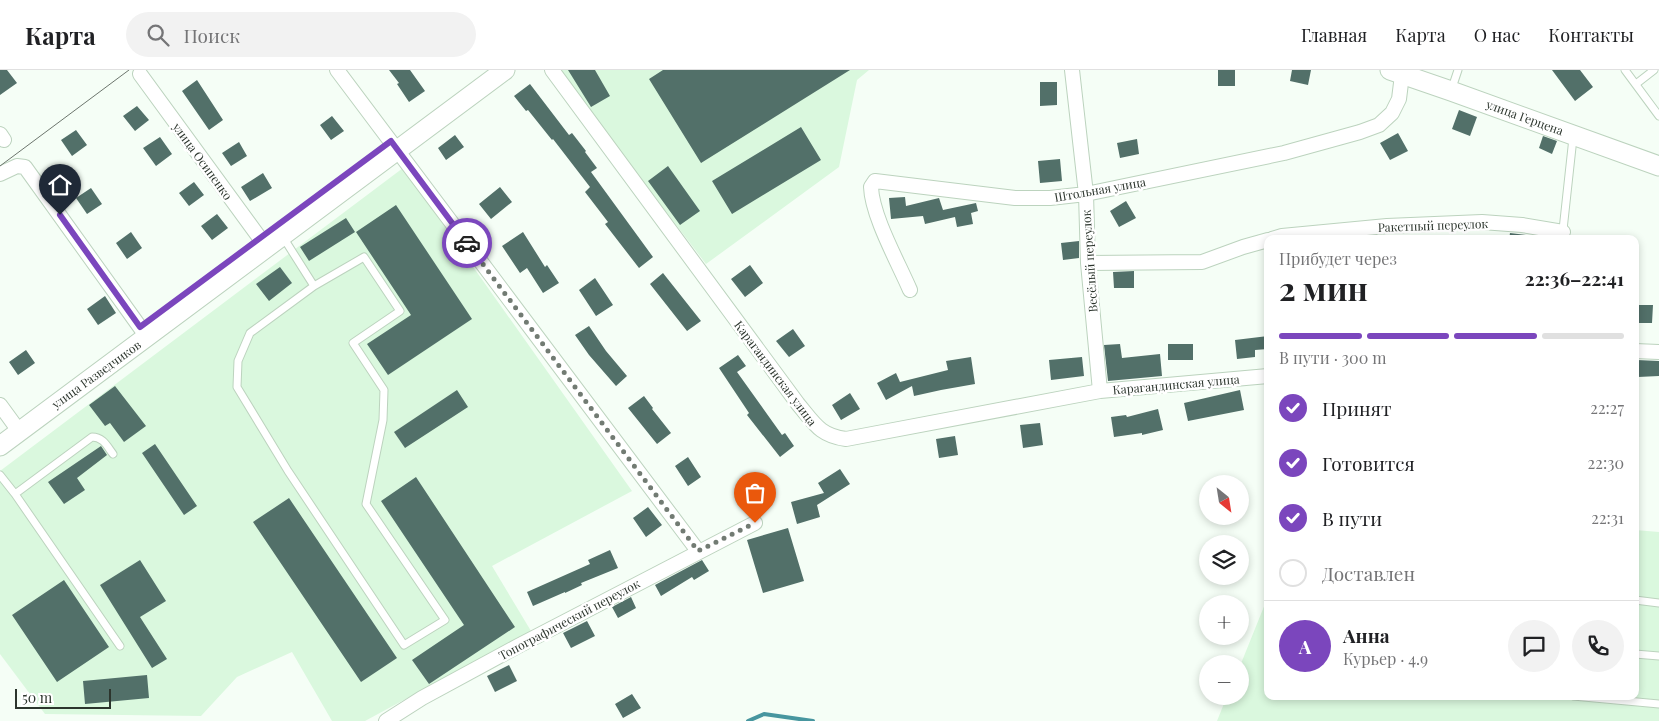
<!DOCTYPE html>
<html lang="ru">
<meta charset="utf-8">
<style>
body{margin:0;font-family:"Playfair Display",serif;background:#f2f2f2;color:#202124;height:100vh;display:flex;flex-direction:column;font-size:19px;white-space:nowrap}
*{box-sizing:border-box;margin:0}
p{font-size:16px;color:#757577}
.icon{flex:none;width:28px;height:28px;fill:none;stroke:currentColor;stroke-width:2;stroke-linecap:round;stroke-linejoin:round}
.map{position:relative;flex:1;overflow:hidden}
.panel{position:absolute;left:1264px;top:165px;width:375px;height:465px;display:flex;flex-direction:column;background:#fff;border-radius:10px;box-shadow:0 2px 8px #0003}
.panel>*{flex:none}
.needle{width:32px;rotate:150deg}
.tools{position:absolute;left:1199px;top:405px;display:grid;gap:10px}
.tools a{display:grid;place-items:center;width:50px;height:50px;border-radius:50%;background:#fff;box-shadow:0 2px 8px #0003;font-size:25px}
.scale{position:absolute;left:15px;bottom:12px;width:96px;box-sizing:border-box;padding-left:5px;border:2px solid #2c352d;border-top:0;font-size:14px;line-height:18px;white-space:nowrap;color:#2c352d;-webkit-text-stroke:4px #fff;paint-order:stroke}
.pin{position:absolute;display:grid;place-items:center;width:42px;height:42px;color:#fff;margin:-51px -21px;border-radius:50% 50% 50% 0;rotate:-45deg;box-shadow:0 0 5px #0007}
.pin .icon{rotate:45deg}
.courier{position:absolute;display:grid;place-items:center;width:50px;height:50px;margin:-25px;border:4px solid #7b46bd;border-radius:50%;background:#fff;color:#222;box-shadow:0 1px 6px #0007}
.head em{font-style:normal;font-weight:700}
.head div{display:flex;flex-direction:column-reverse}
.head{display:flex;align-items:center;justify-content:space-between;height:85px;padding:0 15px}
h1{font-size:32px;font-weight:700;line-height:38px}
.bar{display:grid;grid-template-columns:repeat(4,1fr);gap:8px 5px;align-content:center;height:60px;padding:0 15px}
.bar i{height:6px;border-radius:4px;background:#e0e0e0}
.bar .active{background:#7b46bd}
.bar p{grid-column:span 4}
.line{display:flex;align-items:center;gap:12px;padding:0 15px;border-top:1px solid #e0e0e0}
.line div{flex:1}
.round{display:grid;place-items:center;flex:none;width:52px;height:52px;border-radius:26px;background:#f2f2f2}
ol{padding:0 15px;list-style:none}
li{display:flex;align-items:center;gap:15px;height:55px}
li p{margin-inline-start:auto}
li .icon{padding:5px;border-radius:50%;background:#7b46bd;color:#fff;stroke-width:4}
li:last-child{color:#757577}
li i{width:28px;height:28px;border:2px solid #e0e0e0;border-radius:50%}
header{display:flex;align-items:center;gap:30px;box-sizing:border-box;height:70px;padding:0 25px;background:#fff;border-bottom:1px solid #e0e0e0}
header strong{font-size:24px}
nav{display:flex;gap:28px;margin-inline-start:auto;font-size:18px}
.search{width:350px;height:45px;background:#f2f2f2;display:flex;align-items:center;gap:12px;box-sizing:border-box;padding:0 18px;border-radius:28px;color:#757577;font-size:19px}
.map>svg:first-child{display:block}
.built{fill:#daf8de}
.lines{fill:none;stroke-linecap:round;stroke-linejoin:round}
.stream{stroke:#47969f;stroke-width:4}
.building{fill:#527069}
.lane-casing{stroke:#bcd3be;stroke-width:9}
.street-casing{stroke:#bcd3be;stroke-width:16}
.secondary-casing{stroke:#bcd3be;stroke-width:21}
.lane{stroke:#fff;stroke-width:7}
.street{stroke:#fff;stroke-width:14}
.secondary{stroke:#fff;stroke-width:19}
.tram{stroke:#6c756d;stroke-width:1}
.done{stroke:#727b73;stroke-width:5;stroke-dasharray:0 9}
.route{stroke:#7b46bd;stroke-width:6}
.labels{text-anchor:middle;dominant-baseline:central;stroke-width:5;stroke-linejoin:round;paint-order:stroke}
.street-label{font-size:12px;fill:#2c352d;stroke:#fff}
</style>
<header>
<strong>Карта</strong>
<div class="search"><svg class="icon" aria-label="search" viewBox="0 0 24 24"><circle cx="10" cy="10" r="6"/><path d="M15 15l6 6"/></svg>Поиск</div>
<nav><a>Главная</a><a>Карта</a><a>О нас</a><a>Контакты</a></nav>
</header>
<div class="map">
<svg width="1659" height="651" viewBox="0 0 1659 651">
<rect width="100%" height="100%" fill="#f5fef6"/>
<path class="built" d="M558 0H869L857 10 839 97 706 194Z
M403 98 632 421 492 496 531 561 365 651H332L292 582 237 607 201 646 45 644 0 584V401Z
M1635 460 1659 462V651H1217L1227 626H1240V596L1267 529 1268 626H1635Z"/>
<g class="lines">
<path class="stream" d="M748 651 764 644 813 651"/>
</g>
<path class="building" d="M0 0H7L17 13 0 25Z
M389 0H410L425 21 409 32 397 14 399 13Z
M568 0H595L610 26 591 37Z
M663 0H850L701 93 649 9Z
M1218 0H1235V16H1218Z
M1292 0H1311L1308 15 1290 11Z
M1552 0H1580L1593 17 1575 31Z
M197 10 223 50 209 60 182 21Z
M1040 12H1057V35L1040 36Z
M530 14 569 65 572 63 586 81 585 82 597 98 591 102 653 187 639 198 605 154 608 152 585 122 590 117 553 69 552 70 528 40 526 41 514 26Z
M137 36 149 50 135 61 123 46Z
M1459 40 1477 47 1470 66 1452 59Z
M332 46 344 61 331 70 320 55Z
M801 57 821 90 732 144 712 111Z
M76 60 87 75 72 86 61 70Z
M1398 63 1408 81 1390 90 1380 73Z
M455 65 464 77 446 90 438 78Z
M1543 66 1557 71 1552 84 1539 78Z
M160 67 172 84 156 96 143 78Z
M1137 69 1139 84 1120 88 1117 73Z
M239 72 247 86 231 96 222 83Z
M1060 89 1062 111 1040 113 1038 91Z
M668 96 700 141 680 155 648 111Z
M263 103 272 118 250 131 241 117Z
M194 112 204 125 189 136 179 123Z
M500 117 512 132 491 149 479 134Z
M91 118 102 134 87 144 76 128Z
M905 127 906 136 939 128 943 140 976 133 978 141 971 143 973 154 957 157 955 147 925 154 923 146 891 149 889 128Z
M1126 131 1136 148 1119 157 1110 141Z
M396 135 472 249 388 305 367 274 411 245 356 162Z
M217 144 228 158 212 170 201 156Z
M346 148 355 162 309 191 300 177Z
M131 162 142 178 127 189 116 173Z
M523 162 545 197 547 195 559 213 543 223 527 198 520 203 502 176Z
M1510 163 1542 167V169H1509Z
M1079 171V188L1063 190 1061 173Z
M750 195 763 213 745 227 731 209Z
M280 197 292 213 269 231 256 214Z
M1134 201V218H1114L1113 202Z
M663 203 701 251 687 261 650 214Z
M595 208 613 235 596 246 579 220Z
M105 226 116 243 98 255 87 239Z
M1635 235H1653L1652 253H1635Z
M589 256 606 281 627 306 616 316 589 285 575 265Z
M793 259 805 276 789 287 776 271Z
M1268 266V279L1255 280V287L1237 289 1235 270Z
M1120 274 1122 288 1160 284 1162 306 1108 311 1104 275Z
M1168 274H1193V290H1168Z
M26 280 35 293 18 305 9 292Z
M738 285 746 296 737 302 782 365 785 363 794 376 780 387 747 345 749 343 719 298Z
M971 287 975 314 941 320 914 326 912 316 886 330 877 313 896 303 900 312 948 300 946 291Z
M1082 287 1084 306 1051 310 1049 290Z
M1637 290 1659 291V306L1638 307Z
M115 316 146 356 124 372 110 353 105 356 89 335Z
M457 320 468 337 405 378 394 362Z
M1240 320 1244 340 1188 351 1184 333Z
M850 323 860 339 841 350 832 335Z
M644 326 653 338 652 339 671 363 657 374 628 338Z
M1158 339 1163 360 1142 365V363L1114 367 1111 347 1126 345 1127 347Z
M1040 353 1043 375 1023 378 1020 355Z
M955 366 958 385 939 388 936 369Z
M155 374 197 436 184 445 142 383Z
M101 376 107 385 77 408 85 420 64 434 48 412Z
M688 387 701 407 688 416 675 396Z
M840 399 850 414 817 435 820 447 797 454 791 432 824 423 818 413Z
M416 407 515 557 429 614 412 590 464 555 381 431Z
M289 428 397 588 361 612 253 452Z
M648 437 662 455 646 467 633 448Z
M788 458 804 511 763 523 747 470Z
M610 480 618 498 581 513 582 515 565 523V522L533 536 527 522 590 494 588 490Z
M140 490 166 531 140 547 167 589 152 598 100 515Z
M702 490 709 501 694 510 692 507 661 526 655 515Z
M64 510 109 577 57 612 12 545Z
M631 527 636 538 618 548 612 537Z
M587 551 595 566 571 578 563 563Z
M509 595 517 611 495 622 487 606Z
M147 605 149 628 85 634 83 611Z
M632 624 641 638 623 648 615 634Z"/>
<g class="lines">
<g class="lane-casing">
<path id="lane" d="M1625 0 1659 46
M1636 14 1654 0
M1451 21 1458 0
M283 167 314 216 250 263 238 291 237 317 288 401 404 575 445 550 366 434 383 350 384 320 353 273 400 241 364 187 314 216
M1562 169 1573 68
M0 405 15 424 120 576
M15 424 92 367C103 367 107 376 113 384
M1635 530 1659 533
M1635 584 1659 586
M1573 626 1659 634"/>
</g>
<g class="street-casing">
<path id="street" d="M337 0 698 481
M552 0 798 334C814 353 820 366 846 369L1100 321 1268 306
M1072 0 1086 124 1088 193 1100 321
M140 4 267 178
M0 64 4 70
M0 104 17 96 25 97 147 267
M1272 169 1282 166 1387 156 1482 152 1522 155 1563 162
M1088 193 1202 192 1243 177 1268 170
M910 220C898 192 872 146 871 117L875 111 1015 128H1050L1086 124 1284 83 1360 62 1379 55 1392 43 1399 29 1402 5
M1635 281 1659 282
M0 335 19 361
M386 651 422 628 518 576 755 453"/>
</g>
<g class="secondary-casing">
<path id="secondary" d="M1390 0 1451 21 1659 96
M0 376 505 0"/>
</g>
<use href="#lane" class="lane"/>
<use href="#street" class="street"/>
<use href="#secondary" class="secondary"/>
<path class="tram" d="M0 96 129 0"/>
</g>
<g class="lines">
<path class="done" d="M467 173 698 481 755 453"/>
<path class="route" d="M60 145 140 257 391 71 467 173"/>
</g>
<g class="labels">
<g class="street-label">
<text transform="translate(1525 47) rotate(20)">улица Герцена</text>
<text transform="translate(203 91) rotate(54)">улица Осипенко</text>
<text transform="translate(1100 119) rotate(-10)">Штольная улица</text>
<text transform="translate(1433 155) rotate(-2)">Ракетный переулок</text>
<text transform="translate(1089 191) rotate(-94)">Весёлый переулок</text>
<text transform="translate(776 303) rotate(53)">Карагандинская улица</text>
<text transform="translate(96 304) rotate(-36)">улица Разведчиков</text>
<text transform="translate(1176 314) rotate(-5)">Карагандинская улица</text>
<text transform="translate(569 549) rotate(-28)">Топографический переулок</text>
</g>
</g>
</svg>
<div class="tools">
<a><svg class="needle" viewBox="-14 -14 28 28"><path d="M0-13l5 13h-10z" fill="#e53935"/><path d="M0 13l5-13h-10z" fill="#757577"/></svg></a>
<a><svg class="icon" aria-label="layers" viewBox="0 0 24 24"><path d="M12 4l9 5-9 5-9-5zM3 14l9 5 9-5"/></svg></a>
<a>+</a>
<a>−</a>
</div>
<div class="scale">50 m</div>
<div class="pin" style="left:755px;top:453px;background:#ea580c"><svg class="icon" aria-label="bag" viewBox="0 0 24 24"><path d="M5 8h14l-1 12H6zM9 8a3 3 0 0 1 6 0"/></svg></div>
<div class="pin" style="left:60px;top:145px;background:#1f2937"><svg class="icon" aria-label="home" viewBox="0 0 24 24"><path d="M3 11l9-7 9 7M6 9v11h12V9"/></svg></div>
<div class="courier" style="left:467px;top:173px"><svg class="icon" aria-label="car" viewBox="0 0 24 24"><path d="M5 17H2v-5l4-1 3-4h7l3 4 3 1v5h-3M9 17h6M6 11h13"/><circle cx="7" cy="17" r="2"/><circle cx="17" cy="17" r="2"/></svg></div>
<section class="panel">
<div class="head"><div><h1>2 мин</h1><p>Прибудет через</p></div><em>22:36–22:41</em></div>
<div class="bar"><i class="active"></i><i class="active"></i><i class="active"></i><i></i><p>В пути · 300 m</p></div>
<ol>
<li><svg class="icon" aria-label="check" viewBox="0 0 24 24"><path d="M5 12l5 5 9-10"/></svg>Принят<p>22:27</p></li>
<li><svg class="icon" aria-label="check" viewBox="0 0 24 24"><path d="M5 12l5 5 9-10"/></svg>Готовится<p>22:30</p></li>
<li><svg class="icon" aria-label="check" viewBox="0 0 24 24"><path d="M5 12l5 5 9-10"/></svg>В пути<p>22:31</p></li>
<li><i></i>Доставлен</li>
</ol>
<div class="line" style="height:90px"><b class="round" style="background:#7b46bd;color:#fff">А</b><div><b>Анна</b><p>Курьер · 4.9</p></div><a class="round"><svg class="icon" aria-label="chat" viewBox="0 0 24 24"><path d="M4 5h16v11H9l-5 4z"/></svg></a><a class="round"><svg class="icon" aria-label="phone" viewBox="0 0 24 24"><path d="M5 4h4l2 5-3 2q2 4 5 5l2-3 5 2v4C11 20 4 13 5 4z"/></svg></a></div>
</section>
</div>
